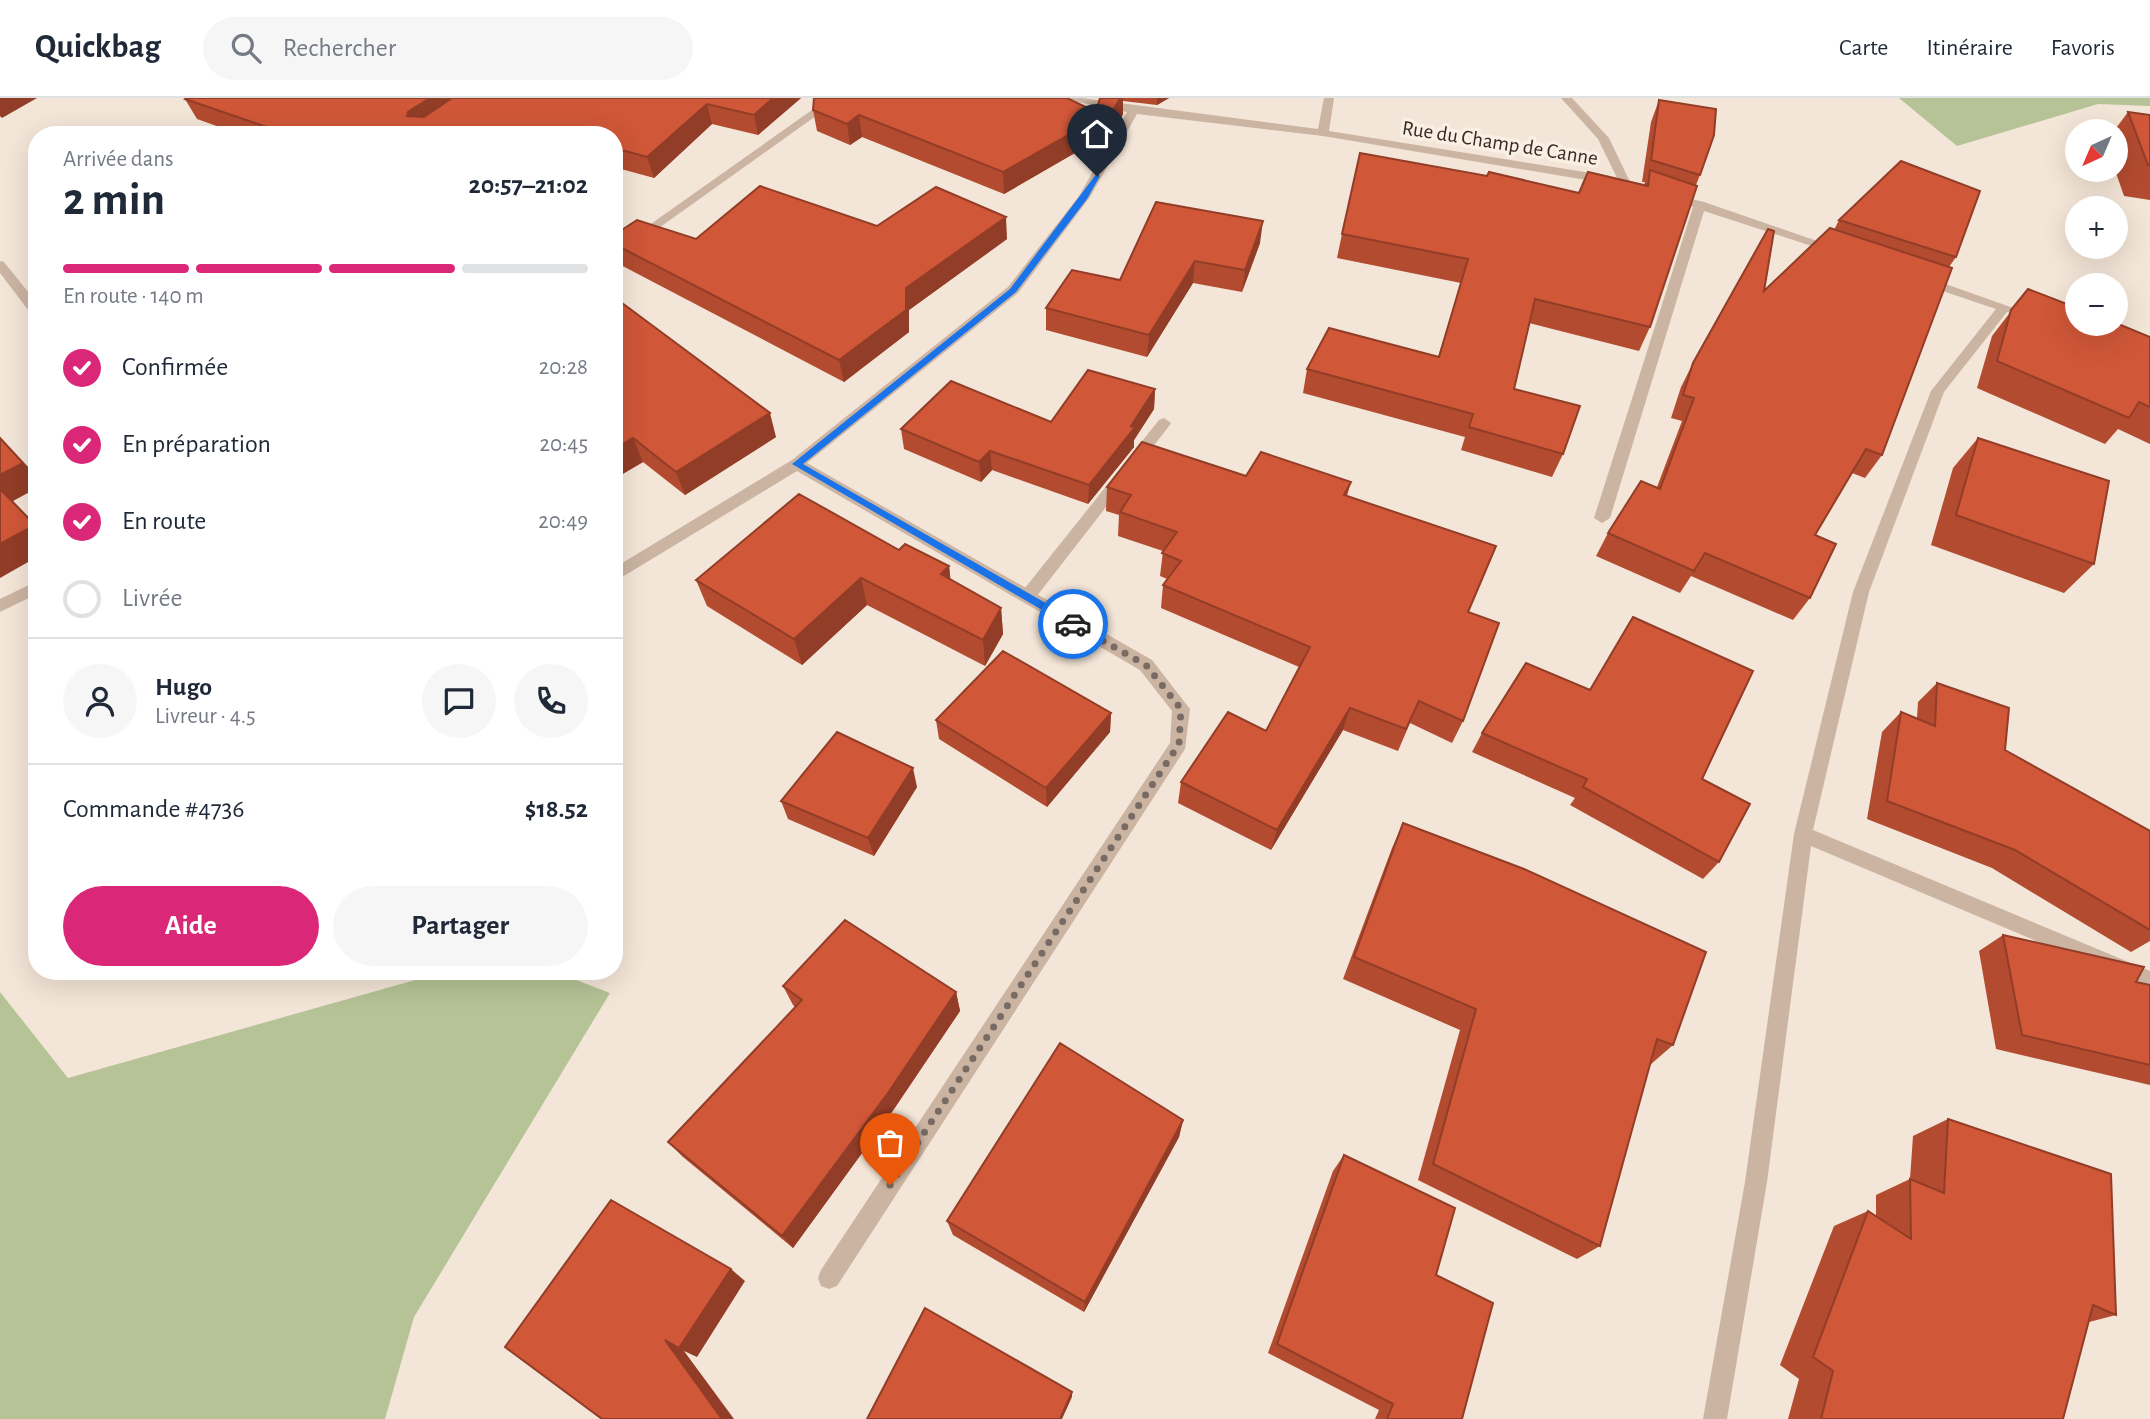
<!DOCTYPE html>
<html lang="fr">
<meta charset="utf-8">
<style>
body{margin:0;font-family:"Alegreya Sans",sans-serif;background:#f6f6f7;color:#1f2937;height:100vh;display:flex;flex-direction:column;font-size:26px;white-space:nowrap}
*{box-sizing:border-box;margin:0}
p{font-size:23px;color:#747a83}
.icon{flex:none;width:38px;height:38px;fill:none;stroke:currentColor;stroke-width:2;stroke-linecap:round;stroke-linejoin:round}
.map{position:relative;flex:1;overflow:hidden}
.panel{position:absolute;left:28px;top:28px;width:595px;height:854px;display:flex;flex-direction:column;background:#fff;border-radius:28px;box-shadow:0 7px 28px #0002}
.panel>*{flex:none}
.needle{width:46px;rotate:224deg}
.tools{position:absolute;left:2065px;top:21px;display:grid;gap:14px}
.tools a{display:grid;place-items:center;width:63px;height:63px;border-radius:50%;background:#fff;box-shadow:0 7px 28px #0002;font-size:35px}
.pin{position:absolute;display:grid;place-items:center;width:60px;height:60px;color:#fff;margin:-72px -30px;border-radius:50% 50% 50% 0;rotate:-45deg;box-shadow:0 0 7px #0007}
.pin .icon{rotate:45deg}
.courier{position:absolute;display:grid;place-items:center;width:70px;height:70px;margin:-35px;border:5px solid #1a73e8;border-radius:50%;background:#fff;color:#222;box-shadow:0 2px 9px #0007}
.headline em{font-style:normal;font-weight:700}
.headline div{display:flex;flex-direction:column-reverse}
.headline{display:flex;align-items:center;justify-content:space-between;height:119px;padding:0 35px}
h1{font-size:46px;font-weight:700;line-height:52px}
.bar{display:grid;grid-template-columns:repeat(4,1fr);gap:10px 7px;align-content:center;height:84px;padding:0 35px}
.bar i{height:9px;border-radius:5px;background:#e0e1e3}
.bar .current{background:#db2777}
.bar p{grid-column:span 4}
.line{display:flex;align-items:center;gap:18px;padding:0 35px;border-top:2px solid #e0e1e3}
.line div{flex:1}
.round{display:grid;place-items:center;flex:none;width:74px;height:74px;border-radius:37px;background:#f6f6f7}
ol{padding:0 35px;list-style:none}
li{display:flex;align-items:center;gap:21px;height:77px}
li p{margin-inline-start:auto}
li .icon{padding:7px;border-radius:50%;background:#db2777;color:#fff;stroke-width:4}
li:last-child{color:#747a83}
li i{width:38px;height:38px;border:4px solid #e0e1e3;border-radius:50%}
.cta{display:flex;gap:14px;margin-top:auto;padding:14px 35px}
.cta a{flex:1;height:80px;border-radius:42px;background:#db2777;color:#fff;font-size:28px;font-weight:700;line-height:80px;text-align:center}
.cta a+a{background:#f6f6f7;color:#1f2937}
header{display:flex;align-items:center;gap:42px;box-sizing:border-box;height:98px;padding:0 35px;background:#fff;border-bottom:2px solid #e0e1e3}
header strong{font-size:33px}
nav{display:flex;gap:38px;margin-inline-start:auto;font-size:24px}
.search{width:490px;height:63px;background:#f6f6f7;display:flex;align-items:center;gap:18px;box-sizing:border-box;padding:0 24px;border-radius:38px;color:#747a83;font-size:26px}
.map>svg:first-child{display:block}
.green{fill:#b5c396}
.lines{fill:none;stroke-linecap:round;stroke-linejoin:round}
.lane{fill:#cbb4a2;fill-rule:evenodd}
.street{fill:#cbb4a2;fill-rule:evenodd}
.wall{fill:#b34b30}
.shaded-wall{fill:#923d27}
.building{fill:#d05738;stroke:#923d27;stroke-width:2}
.route{fill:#1a73e8}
.done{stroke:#786b63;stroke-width:7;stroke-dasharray:0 12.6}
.labels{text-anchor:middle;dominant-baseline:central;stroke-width:7;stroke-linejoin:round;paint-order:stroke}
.far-street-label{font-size:21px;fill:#352a25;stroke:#faefe3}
</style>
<header>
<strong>Quickbag</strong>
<div class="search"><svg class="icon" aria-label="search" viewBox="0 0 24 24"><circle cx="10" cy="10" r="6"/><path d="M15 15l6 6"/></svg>Rechercher</div>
<nav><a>Carte</a><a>Itinéraire</a><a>Favoris</a></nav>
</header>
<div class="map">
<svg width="2150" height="1321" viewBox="0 0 2150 1321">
<rect width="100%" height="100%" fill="#f3e5d7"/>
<path class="green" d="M1899 0H2150V8L2098 6 1957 48Z
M447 873H553L610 895 414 1219 385 1321H0V894L68 980Z"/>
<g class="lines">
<path class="lane" d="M1164 320 1171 325 1169 328 1033 503H1021L1019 499 1021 495 1159 322Z"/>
<path class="street" d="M829 0H841L614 162V152Z
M1058 0H1082L1318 31 1324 0H1334L1329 33 1610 78 1616 82 1610 86 1323 38 1137 16 1090 99 1018 195 807 365 1152 562 1190 611 1185 651 837 1188 829 1191 821 1188 818 1180 821 1172 1170 645 1172 613 1140 572 797 373 614 484V470L792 362 1008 189 1079 98 1127 14Z
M1561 0H1572L1609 40 1630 84 1628 86H1620L1598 41Z
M1667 95 1704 104 1843 152 1833 155 1704 113 1610 420 1602 425 1594 420 1693 109 1667 101Z
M0 163 4 164 37 205V218L32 217 0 175Z
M1923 178 2019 212 2013 216 2007 214 1944 294 1869 494 1813 732 2150 873V891L1811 748 1767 1084 1727 1321H1703L1745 1084 1794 736 1853 494 1931 293 1996 211 1919 185 1917 182Z
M37 483V496L0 514V501Z"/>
</g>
<path class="wall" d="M801 0 758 37 712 26 654 80 614 69V37H242L197 21 185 1Z
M1100 0H1169L1157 7 1123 3V16L1113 33 1004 96 862 39 850 47 817 33 813 12 1096 14Z
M1659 2 1700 77 1696 87 1650 229 1639 253 1529 225 1514 291 1563 356 1552 379 1461 352 1465 339 1303 295 1307 271 1438 259 1461 185 1337 160 1342 136 1579 95 1644 87 1645 84H1642L1651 24Z
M2128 14 2150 17V102L2124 98 2115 72H2116V33H2114Z
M1839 122 1956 159 1949 169 1882 357 1865 380 1852 375 1815 437 1810 500 1793 522 1691 478 1680 495 1596 458 1608 435 1657 389 1682 323 1671 320 1681 289 1693 265 1764 193 1834 132Z
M877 128 1007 141 909 212V234L844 284 615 164 614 163V137L696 141Z
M1260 145 1242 194 1193 185 1147 259 1046 232V210L1120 182Z
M2028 191 2150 239V346L2118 331 2105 346 1977 290 1992 238Z
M614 199 776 339 685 397 643 364 614 381Z
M1155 291 1154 311 1134 342V349L1088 406 992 372 981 384 904 351 901 331 1051 324Z
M1978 340 2094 466 2064 495 1931 447 1953 370Z
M1246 378 1351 384 1347 398 1468 514 1463 623 1452 645 1410 625 1398 653 1343 632 1271 752 1178 705 1181 684 1266 633 1299 569 1161 510 1163 487 1167 481 1160 478 1163 453 1118 438 1119 417 1106 413 1107 389Z
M899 452 949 468 950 481 1001 510 1003 536 985 568 867 507 802 567 707 508 696 482Z
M1937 585 2005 652 2150 733V843L2131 854 1992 770 1867 721 1882 634 1901 614 1917 620 1918 604Z
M1111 615 1110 634 1047 709 939 641 936 622Z
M1482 635 1702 681 1719 764 1703 781 1570 707 1575 700 1472 654Z
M917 689 874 758 788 721 781 703Z
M1403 725 1673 947 1650 967 1600 1148 1577 1161 1418 1082 1460 932 1343 881 1392 750Z
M2003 837 2136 884 2150 887V987L1996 951 1979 853Z
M783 888 956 894 960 913 894 1011 793 1150 683 1059 668 1044 795 909 793 907Z
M1948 1021 2116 1217 2089 1224 2063 1321H1788L1799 1281 1780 1267 1834 1128 1868 1113 1876 1118V1097L1910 1081 1913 1038Z
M1183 1022 1179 1039 1084 1214 953 1137 947 1123Z
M1344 1057 1436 1177 1462 1321H1375L1379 1312 1268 1255 1333 1073Z"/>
<path class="shaded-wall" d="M0 0H37L2 20 0 18Z
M430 0H470L418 35 407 18 408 14Z
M773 0H801L758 37 754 17Z
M1120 0H1123V16L1113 33 1004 96 1003 74Z
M1157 0H1169L1157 7Z
M707 6 712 26 654 80 647 59Z
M859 17 862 39 850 47 847 26Z
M1006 119 1007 141 909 212V234L844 284 839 262 906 190Z
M1263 123 1260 145 1242 194 1245 172Z
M1195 163 1193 185 1147 259 1149 237Z
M1155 291 1154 311 1134 342V349L1088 406 1089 387 1131 328Z
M770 315 776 339 685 397 676 374Z
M0 340 37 378V390L13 403 37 428V459L0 480Z
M633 340 643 364 614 381V351Z
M990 353 992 372 981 384 979 364Z
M949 468 952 495 941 476Z
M861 480 867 507 802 567 794 541Z
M1001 510 1003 536 985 568 983 542Z
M1350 610 1343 632 1271 752 1277 732Z
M1111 615 1110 634 1047 709 1046 690Z
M913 670 917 689 874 758 868 740Z
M956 894 960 913 894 1011 793 1150 782 1138Z
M1183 1022 1179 1039 1084 1214 1085 1204Z
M731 1171 745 1183 697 1259 684 1253 734 1321H722L665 1242Z
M1072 1294V1299L1062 1321H1060Z"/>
<path class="building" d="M186 0H430L408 14 407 18 424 19 452 0H773L754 17 707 6 647 59 614 50V37H290L185 1Z
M814 0H1067L1096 14 1100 0H1120L1114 11 1003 74 859 17 847 26 813 12Z
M1659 2 1716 11 1714 37 1700 77 1651 62Z
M2128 14 2150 17V67H2148Z
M1360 55 1487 78 1489 74 1579 95 1588 74 1648 88 1650 72 1697 88 1650 229 1535 201 1514 291 1580 308 1563 356 1469 329 1473 316 1307 271 1329 230 1439 259 1468 161 1342 136Z
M1901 63 1980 93 1956 159 1839 122Z
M760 88 877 128 936 89 1006 119 906 190V212L839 262 614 146V137L637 122 696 141Z
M1156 104 1263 123 1245 172 1195 163 1149 237 1046 210 1072 172 1120 182Z
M1830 130 1952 170 1882 357 1866 351 1815 437 1836 446 1810 500 1705 455 1694 473 1608 435 1641 383 1660 391 1694 300 1683 297 1693 265 1768 131 1774 133 1764 193Z
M2028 191 2077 210V226L2116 225 2150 239V309L2139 304 2129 320 1997 263 2011 212Z
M614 199 770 315 676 374 633 340 614 351Z
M1088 272 1155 291 1131 328 1135 329 1089 387 990 353 979 364 901 331 951 283 1051 324Z
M0 340 23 365 0 377Z
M1978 340 2109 383 2094 466 1956 417Z
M1142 344 1246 378 1261 354 1351 384 1344 397 1496 448 1468 514 1499 525 1463 623 1419 603 1406 631 1350 610 1277 732 1181 684 1228 614 1266 633 1310 549 1163 487 1181 463 1162 455 1177 434 1120 414 1131 397 1107 389Z
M0 391 35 427 0 446Z
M799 396 899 452 905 446 949 468 941 476 1001 510 983 542 861 480 794 541 696 482Z
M1633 519 1753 573 1702 681 1750 706 1719 764 1583 689 1587 681 1482 635 1526 565 1590 592Z
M1003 553 1111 615 1046 690 936 622Z
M1937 585 2009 610 2005 652 2150 733V832L2015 752 1887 703 1901 614 1935 628Z
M837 634 913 670 868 740 781 703Z
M1403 725 1524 771 1706 854 1673 947 1657 941 1600 1148 1433 1066 1476 911 1354 859Z
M845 822 956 894 888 995 782 1138 668 1044 802 902 783 888Z
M2003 837 2144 869 2136 884 2150 887V967L2022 937Z
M1060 945 1183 1022 1085 1204 947 1123Z
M1948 1021 2111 1076 2116 1217 2093 1207 2063 1321H1821L1833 1273 1813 1259 1868 1113 1911 1141 1910 1081 1944 1095Z
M1344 1057 1455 1110 1436 1177 1493 1205 1462 1321H1387L1393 1306 1277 1246Z
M611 1102 731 1171 679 1250 665 1242 722 1321H602L505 1249Z
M925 1210 1072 1294 1060 1321H867Z"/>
<path class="route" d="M1097 75 1100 78 1087 101 1016 194 803 366 1077 523 1079 526 1073 530 792 366 1010 191Z"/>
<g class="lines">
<path class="done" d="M890 1087 1179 646 1181 611 1146 567 1073 526"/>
</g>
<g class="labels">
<g class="far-street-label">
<text transform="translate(1500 45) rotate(9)">Rue du Champ de Canne</text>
</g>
</g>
</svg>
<div class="tools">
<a><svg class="needle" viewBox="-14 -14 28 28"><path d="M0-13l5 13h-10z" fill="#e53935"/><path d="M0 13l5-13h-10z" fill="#747a83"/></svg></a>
<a>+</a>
<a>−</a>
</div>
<div class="pin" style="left:890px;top:1087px;background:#ea580c"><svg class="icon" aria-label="bag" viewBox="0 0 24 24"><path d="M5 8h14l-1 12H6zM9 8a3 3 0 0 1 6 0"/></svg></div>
<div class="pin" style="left:1097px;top:78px;background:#1f2937"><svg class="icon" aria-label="home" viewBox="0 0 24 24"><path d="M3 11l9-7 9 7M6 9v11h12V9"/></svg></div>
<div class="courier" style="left:1073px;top:526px"><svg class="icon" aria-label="car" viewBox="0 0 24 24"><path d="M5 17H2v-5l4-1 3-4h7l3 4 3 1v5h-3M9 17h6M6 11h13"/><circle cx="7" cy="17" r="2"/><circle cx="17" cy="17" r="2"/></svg></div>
<section class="panel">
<div class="headline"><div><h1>2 min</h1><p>Arrivée dans</p></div><em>20:57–21:02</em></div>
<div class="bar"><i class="current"></i><i class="current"></i><i class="current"></i><i></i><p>En route · 140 m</p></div>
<ol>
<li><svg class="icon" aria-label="check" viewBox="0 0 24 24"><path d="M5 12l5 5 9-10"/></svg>Confirmée<p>20:28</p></li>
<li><svg class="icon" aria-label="check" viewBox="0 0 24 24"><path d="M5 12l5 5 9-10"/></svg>En préparation<p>20:45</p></li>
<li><svg class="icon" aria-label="check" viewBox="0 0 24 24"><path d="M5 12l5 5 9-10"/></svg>En route<p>20:49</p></li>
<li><i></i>Livrée</li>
</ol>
<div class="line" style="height:126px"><a class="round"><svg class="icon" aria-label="person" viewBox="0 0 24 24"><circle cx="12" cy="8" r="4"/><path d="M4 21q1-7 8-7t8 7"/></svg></a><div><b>Hugo</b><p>Livreur · 4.5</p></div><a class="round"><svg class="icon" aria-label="chat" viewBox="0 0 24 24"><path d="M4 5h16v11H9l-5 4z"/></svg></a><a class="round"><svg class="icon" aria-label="phone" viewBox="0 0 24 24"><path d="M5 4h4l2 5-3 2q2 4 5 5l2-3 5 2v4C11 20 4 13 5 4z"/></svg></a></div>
<div class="line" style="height:91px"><div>Commande #4736</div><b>$18.52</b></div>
<div class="cta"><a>Aide</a><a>Partager</a></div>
</section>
</div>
